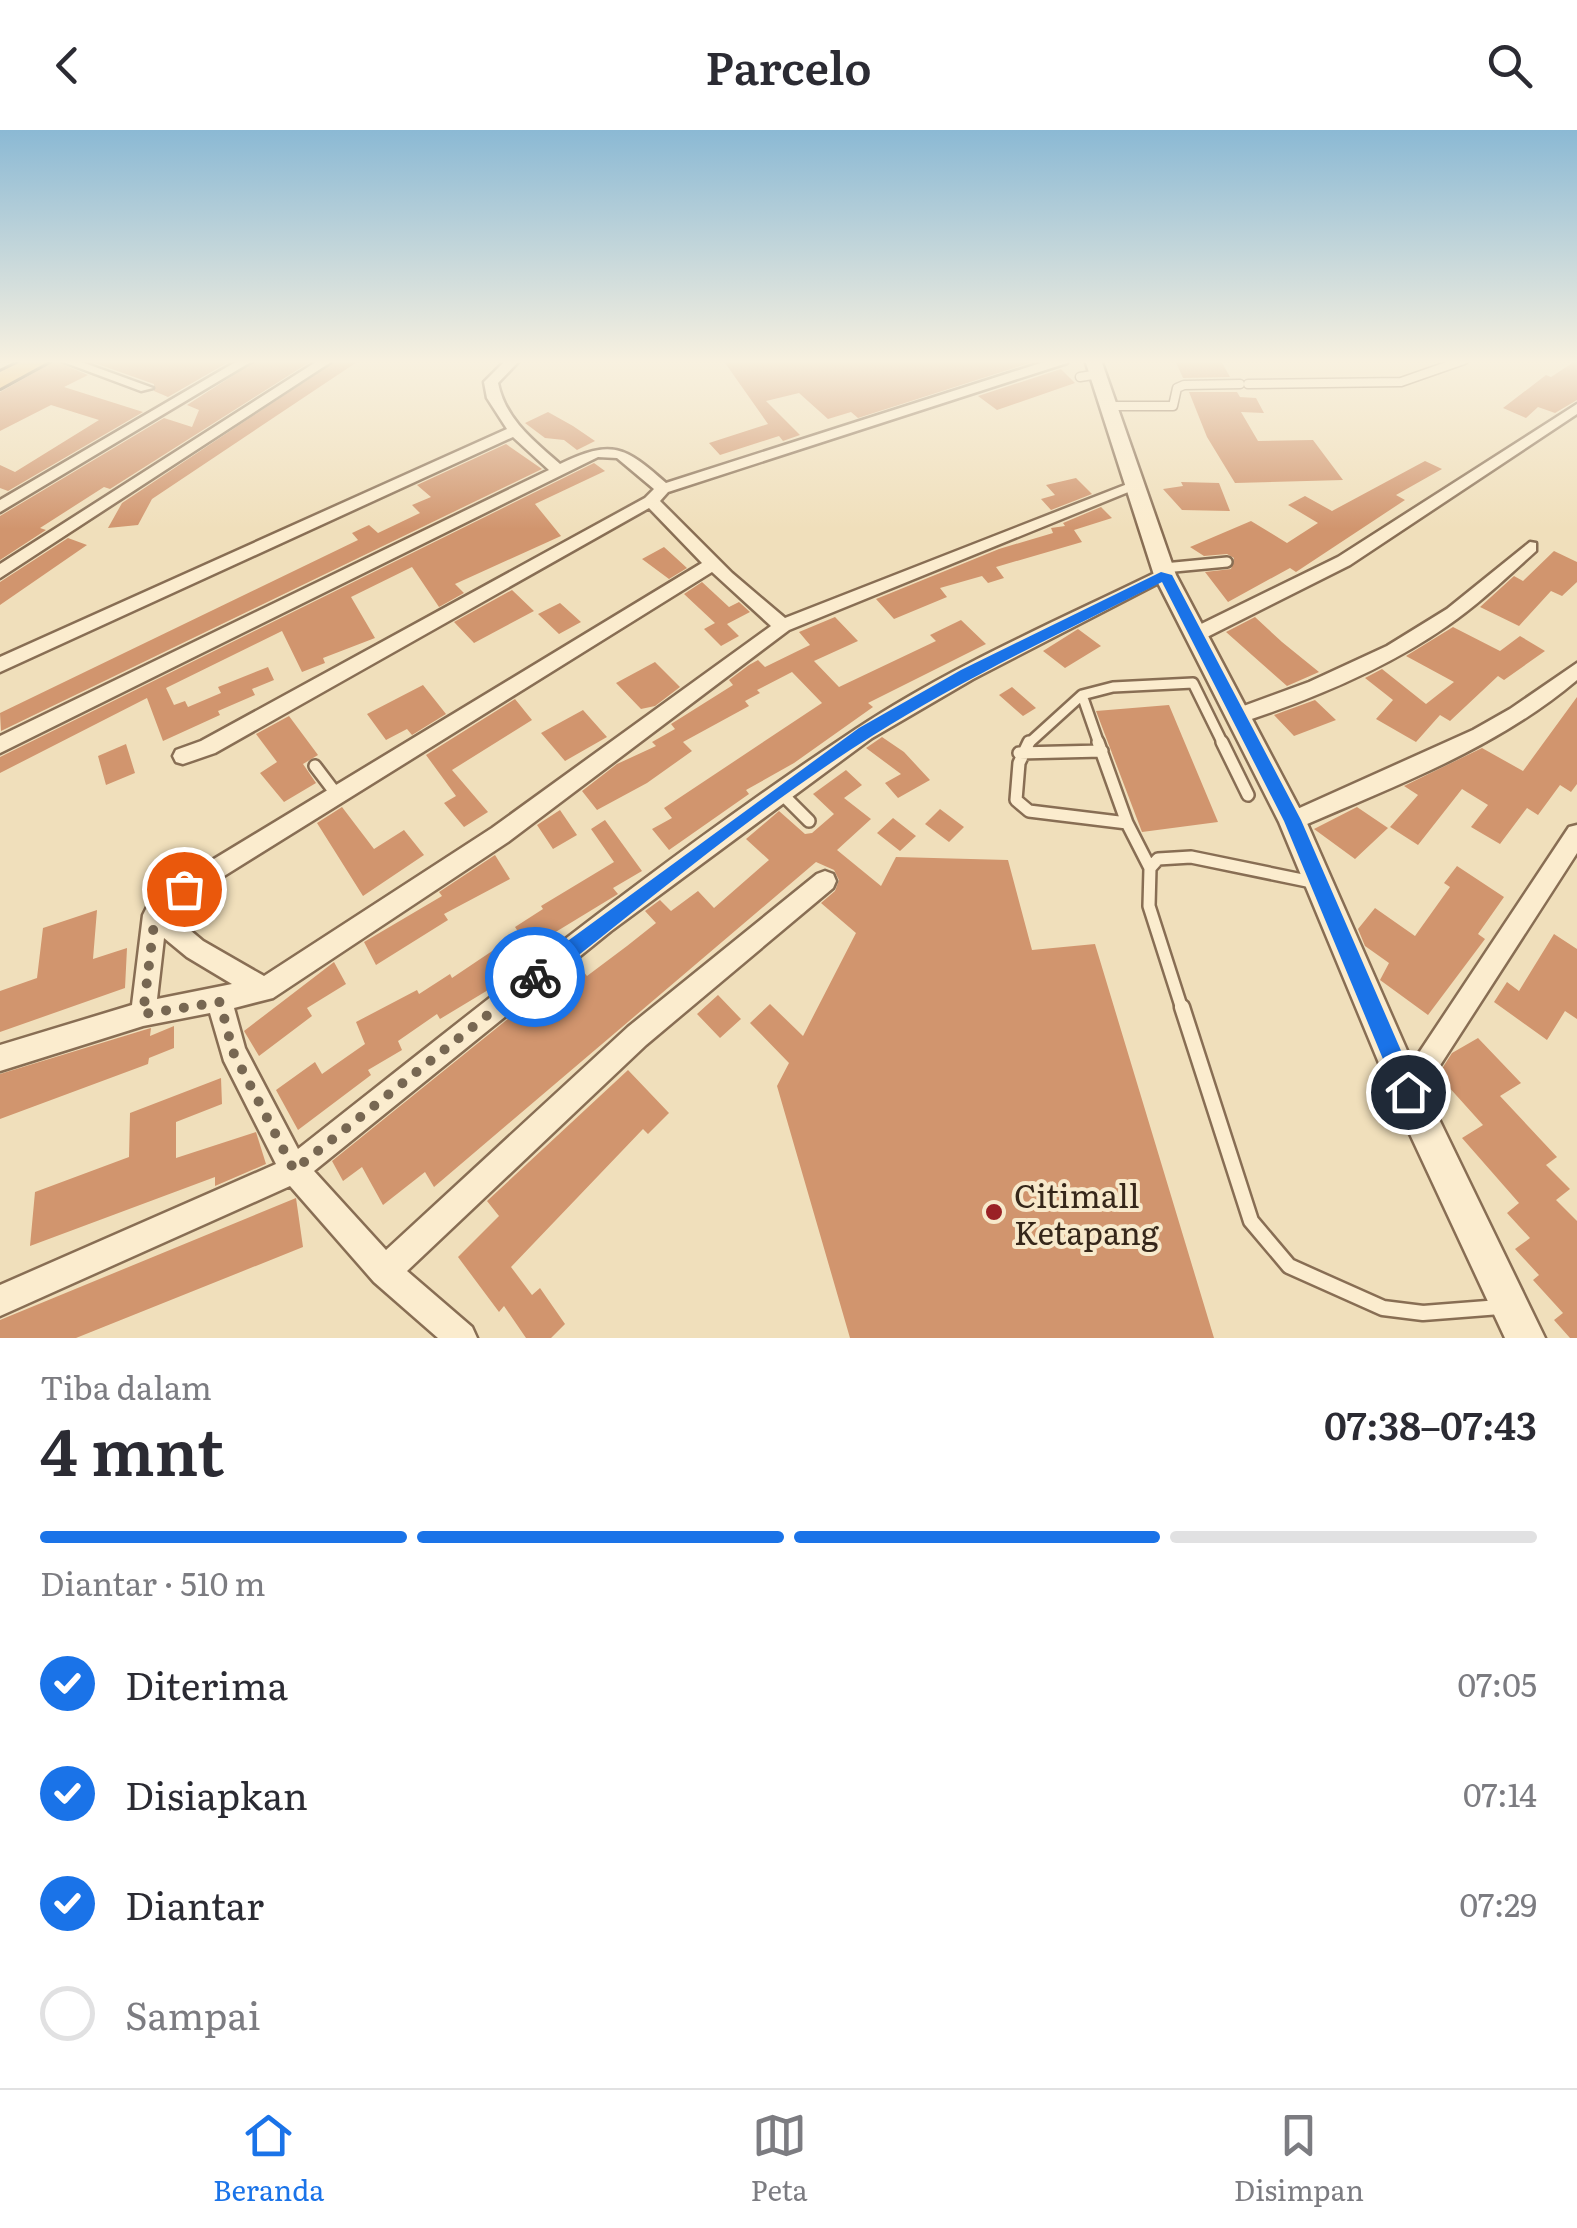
<!DOCTYPE html>
<html lang="id">
<meta charset="utf-8">
<style>
body{margin:0;font-family:Literata,serif;background:#f7f7f7;color:#2b2b33;height:100vh;display:flex;flex-direction:column;font-size:38px;white-space:nowrap}
*{box-sizing:border-box;margin:0}
p{font-size:32px;color:#7c7c81}
.icon{flex:none;width:55px;height:55px;fill:none;stroke:currentColor;stroke-width:2;stroke-linecap:round;stroke-linejoin:round}
.map{position:relative;height:1208px;overflow:hidden}
.details{display:flex;flex-direction:column;background:#fff;flex:1}
.details>*{flex:none}
.pin{position:absolute;display:grid;place-items:center;width:85px;height:85px;color:#fff;margin:-42px;border:5px solid #fff;border-radius:50%;box-shadow:0 2px 10px #0007}
.courier{position:absolute;display:grid;place-items:center;width:100px;height:100px;margin:-50px;border:8px solid #1a73e8;border-radius:50%;background:#fff;color:#222;box-shadow:0 2px 12px #0007}
.headline em{font-style:normal;font-weight:600}
.headline div{display:flex;flex-direction:column-reverse}
.headline{display:flex;align-items:center;justify-content:space-between;height:170px;padding:0 40px}
h1{font-size:65px;font-weight:600;line-height:75px}
.bar{display:grid;grid-template-columns:repeat(4,1fr);gap:15px 10px;align-content:center;height:120px;padding:0 40px}
.bar i{height:12px;border-radius:8px;background:#e1e1e2}
.bar .on{background:#1a73e8}
.bar p{grid-column:span 4}
ol{padding:0 40px;list-style:none}
li{display:flex;align-items:center;gap:30px;height:110px}
li p{margin-inline-start:auto}
li .icon{padding:10px;border-radius:50%;background:#1a73e8;color:#fff;stroke-width:4}
li:last-child{color:#7c7c81}
li i{width:55px;height:55px;border:5px solid #e1e1e2;border-radius:50%}
header{display:flex;justify-content:space-between;align-items:center;height:130px;padding:0 40px;background:#fff;font-size:45px;font-weight:600}
.dock{display:flex;justify-content:space-around;align-items:center;height:140px;border-top:2px solid #e1e1e2;background:#fff;font-size:28px;color:#7c7c81}
.dock a{display:grid;justify-items:center;gap:5px}
.dock .on{color:#1a73e8}
.map>svg:first-child{display:block}
.building{fill:#d1956e}
.lines{fill:none;stroke-linecap:round;stroke-linejoin:round}
.service-far3-casing{stroke:#886e54;stroke-width:11}
.service-far2-casing{stroke:#886e54;stroke-width:14}
.service-far1-casing{stroke:#886e54;stroke-width:16}
.service-casing{stroke:#886e54;stroke-width:19}
.minor-casing{stroke:#886e54;stroke-width:5}
.tertiary-casing{stroke:#886e54;stroke-width:5}
.trunk-casing{stroke:#553c29;stroke-width:6}
.service-far3{stroke:#fbecce;stroke-width:8}
.service-far2{stroke:#fbecce;stroke-width:9}
.service-far1{stroke:#fbecce;stroke-width:11}
.service{stroke:#fbecce;stroke-width:14}
.minor{fill:#fbecce;fill-rule:evenodd}
.tertiary{fill:#fbecce;fill-rule:evenodd}
.trunk{fill:#efb86a;fill-rule:evenodd}
.route{fill:#1a73e8}
.done{stroke:#776752;stroke-width:10;stroke-dasharray:0 18}
.poi-dot{fill:#9a2125;stroke:#f7e9cb;stroke-width:4}
.labels{text-anchor:middle;dominant-baseline:central;stroke-width:8;stroke-linejoin:round;paint-order:stroke}
.near-poi-label{font-size:32px;fill:#36271a;stroke:#f7e9cb;text-anchor:start}
</style>
<header><svg class="icon" aria-label="back" viewBox="0 0 24 24"><path d="M15 5l-7 7 7 7"/></svg>Parcelo<svg class="icon" aria-label="search" viewBox="0 0 24 24"><circle cx="10" cy="10" r="6"/><path d="M15 15l6 6"/></svg></header>
<div class="map">
<svg width="1577" height="1208" viewBox="0 0 1577 1208">
<rect width="100%" height="100%" fill="#f0dfbb"/>
<path class="building" d="M86 230H232L168 267 154 261V254Z
M257 230H313L110 359 104 357 40 398 46 400 0 430V386L164 288 192 297 199 280 187 275Z
M337 230H360L152 369 138 395 108 398 122 373Z
M723 230H1039L858 288 851 282 828 289 799 263 766 271 800 305 783 311 779 306 720 325 709 313 768 294Z
M1175 230 1221 231 1230 247 1183 248Z
M1577 230V270L1555 283 1538 277 1526 288 1503 278 1546 245 1551 247Z
M55 231 88 245 64 257 143 282 8 361 0 358V335L15 342 99 290 51 275 0 301V262Z
M1061 239 1075 253 997 280 978 266Z
M1189 262H1237L1240 267 1256 268 1264 283 1241 282 1258 311 1313 310 1343 350 1235 353 1207 307Z
M548 282 573 296 595 311 577 320 564 310 545 308 525 293Z
M506 314 542 339 1 601 0 583 358 410 352 403 369 395 378 403 420 383 412 375 431 367 417 355Z
M1425 331 1442 339 1396 365 1405 370 1296 442 1290 438 1228 472 1205 442 1231 439 1234 428 1227 424 1204 426 1190 417 1251 391 1287 413 1318 393 1288 375 1305 366 1332 381Z
M594 333 605 341 535 374 561 406 455 454 464 463 439 477 412 437 351 467 375 508 323 528 325 533 302 542 282 501 166 558 174 575 185 571 188 577 221 563 218 557 268 537 274 550 252 559 255 565 218 581 220 585 163 611 147 568 0 643V627Z
M1076 348 1092 364 1051 380 1041 369 1055 365 1046 355Z
M1181 352 1219 353 1230 381 1182 380 1163 359 1183 356Z
M1101 377 1112 388 1074 400 1082 412 996 437 1004 448 988 453 982 446 940 458 947 467 894 489 876 469 999 419 1053 403 1051 398 1065 396 1063 393Z
M68 408 87 415 0 475V452Z
M664 417 687 438 669 449 642 429Z
M1554 421 1577 432V452L1562 466 1551 461 1519 496 1480 477 1514 446 1523 451Z
M702 452 729 477 739 472 750 482 727 494 739 506 721 516 704 499 715 493 684 464Z
M512 460 534 481 474 513 454 492Z
M560 473 581 492 559 504 538 484Z
M835 487 858 511 814 531 839 557 936 511 930 505 961 490 986 514 868 573 873 577 794 633 746 660 749 664 669 720 652 699 672 688 664 678 822 573 792 542 757 560 760 563 745 571 749 576 683 612 692 621 647 653 597 680 582 661 617 634 656 616 652 612 675 599 671 594 733 555 729 550 749 535 758 530 765 537 810 515 799 502Z
M1255 487 1282 512 1319 542 1287 556 1226 502Z
M1453 497 1500 521 1520 506 1545 521 1504 550 1498 546 1450 591 1440 585 1416 612 1376 589 1393 570 1365 548 1382 539 1426 574 1454 552 1406 526Z
M1078 499 1101 516 1065 538 1043 521Z
M655 532 680 557 655 576 641 579 616 553Z
M423 555 446 584 412 605 407 599 386 610 367 584Z
M1012 557 1036 578 1023 586 999 565Z
M1577 567V654L1571 662 1560 655 1538 685 1527 678 1500 714 1471 697 1488 675 1462 659 1418 715 1390 697 1418 665 1404 656 1482 618 1523 641Z
M515 569 532 590 452 640 488 682 464 697 444 673 456 666 426 625Z
M1315 570 1336 590 1294 606 1274 585Z
M1169 575 1218 692 1142 702 1096 581Z
M583 580 607 607 565 631 541 603Z
M289 586 318 625 303 634 316 653 284 672 260 643 277 632 256 604Z
M882 607 904 622 930 650 898 668 885 653 901 644 866 618Z
M126 614 135 643 106 655 98 626Z
M846 640 862 655 844 668 871 689 837 720 881 756 896 727 1008 730 1032 820 1095 814 1214 1208H850L777 956 789 933 750 893 770 874 803 906 856 803 821 773 835 761 839 750 834 740 816 732 434 1057 425 1042 383 1075 362 1037 343 1051 332 1031 555 851 578 835 587 846 627 816 656 793 645 781 660 770 671 781 698 761 714 778 769 730 746 709 779 681 805 704 812 703 834 684 813 664Z
M342 677 374 719 404 700 424 725 363 766 317 693Z
M1357 677 1388 698 1355 729 1314 699Z
M940 679 964 697 949 712 925 694Z
M560 680 577 705 553 719 537 695Z
M893 688 916 706 900 721 877 703Z
M605 690 642 741 613 758 618 764 554 803 556 806 528 825 531 831 503 851 440 889 437 884 398 911 402 920 368 940 371 945 298 1000 276 960 315 932 322 944 365 914 356 892 417 860 419 864 450 844 452 848 519 803 515 797 543 779 541 776 614 732 591 699Z
M495 725 510 749 444 784 448 790 376 835 364 812 442 766 439 762Z
M1457 736 1504 767 1478 804 1485 809 1428 885 1380 850 1389 833 1365 816 1358 799 1375 778 1415 806 1450 757 1444 753Z
M97 780 93 829 127 818 125 858 0 902V861L37 848 43 798Z
M1554 804 1577 819V889L1565 881 1547 910 1494 872 1507 852 1519 861Z
M334 832 346 854 307 878 312 886 259 926 244 901Z
M718 865 741 889 720 908 697 884Z
M174 896V918L149 928 148 934 0 989V944L144 900 151 898 150 906Z
M1478 908 1521 953 1500 966 1557 1027 1546 1035 1570 1059 1556 1070 1577 1091V1208H1570L1554 1190 1563 1183 1533 1150 1539 1145 1515 1119 1530 1108 1507 1083 1519 1073 1462 1008 1483 995 1438 945 1452 923Z
M628 940 669 983 648 1004 643 999 511 1137 532 1165 540 1158 565 1194 551 1208H526L504 1176 499 1182 458 1127 499 1086 487 1071Z
M221 948 222 974 176 992V1028L256 1002 266 1034 215 1056V1047L30 1116 35 1062 129 1027 130 983Z
M296 1068 303 1117 76 1208H0V1190Z"/>
<g class="lines">
<g class="service-far3-casing">
<path id="service-far3" d="M1080 247 1099 244
M1248 254 1401 252 1464 230
M1110 276H1173L1177 258 1184 255 1240 254"/>
</g>
<g class="service-far2-casing">
<path id="service-far2" d="M1164 438 1227 432
M1028 614 1082 565
M1099 614 1082 565 1113 557 1193 553 1223 614"/>
</g>
<g class="service-far1-casing">
<path id="service-far1" d="M1029 612 1019 633 1016 670 1029 681 1127 693
M1098 612 1127 693 1150 738
M1222 612 1248 665
M1019 623 1102 621
M315 636 337 665
M780 662 809 691
M1182 879 1149 776 1150 738 1158 729 1191 727 1312 752"/>
</g>
<g class="service-casing">
<path id="service" d="M1182 877 1251 1091 1289 1136 1383 1178 1423 1183 1500 1177"/>
</g>
<g class="minor-casing">
<path id="minor" d="M58 230H76L153 258 141 261Z
M239 230H254L0 382V370Z
M319 230H334L0 448V434Z
M506 230H520L498 253C505 289 534 311 560 334 612 309 624 316 666 353L1050 230H1068L1067 233 668 362 660 371 732 443 785 488 1130 353 1135 351 1143 356 789 500 508 712 273 868 234 878 245 918 298 1019C481 875 662 728 856 599 951 536 1057 491 1159 441L1165 439 1174 445 973 549 872 608 611 801 314 1041 386 1120 628 897 817 744 825 741 833 744 836 751 833 758 646 915 407 1141 472 1197 477 1208H438L374 1152 290 1056 0 1186V1155L276 1034 224 931 210 883 143 896 0 941V915L132 875 143 785 147 777 176 752 702 433 649 378 215 623 183 634 176 632 173 626 176 620 201 611 645 368 654 359 617 328 598 327 0 623V606L549 340 513 307 0 542V527L507 299 487 268 484 252ZM712 442 771 496 492 698 264 846 203 811 172 785 192 766ZM164 808 187 827 232 854 157 869Z
M1577 274V284L1350 435 1203 509H1191L1188 504 1191 499 1338 427Z
M1530 412 1536 413V421C1507 447 1479 474 1447 496 1384 540 1310 570 1237 594L1230 591 1227 586 1230 581 1309 552 1387 516 1447 479Z
M1577 533V550C1497 618 1395 656 1300 697L1292 700 1284 697 1281 691 1284 685 1473 600 1510 579Z
M1577 695V723L1417 971 1408 975 1399 971 1395 962 1399 953 1569 697Z"/>
</g>
<g class="tertiary-casing">
<path id="tertiary" d="M1085 230H1101L1176 445 1306 691 1420 950 1545 1208H1505L1396 974 1279 692 1154 445Z"/>
</g>
<g class="trunk-casing">
<path id="trunk" d="M25 230H51L0 258V242Z"/>
</g>
<use href="#service-far3" class="service-far3"/>
<use href="#service-far2" class="service-far2"/>
<use href="#service-far1" class="service-far1"/>
<use href="#service" class="service"/>
<use href="#minor" class="minor"/>
<use href="#tertiary" class="tertiary"/>
<use href="#trunk" class="trunk"/>
</g>
<linearGradient id="sky" x2="0" y2="1"><stop stop-color="#8bb9d4"/><stop offset="0.58" stop-color="#f8f1e0"/><stop offset="1" stop-color="#f8f1e0" stop-opacity="0"/></linearGradient>
<rect width="1577" height="399" fill="url(#sky)"/>
<path class="route" d="M1161 442 1172 445 1301 690 1419 962 1415 970H1400L1284 691 1162 452C1065 501 965 548 872 606 756 679 650 770 542 854H528V840L859 598 961 540Z"/>
<g class="lines">
<path class="done" d="M184 759 155 785 143 884 220 872 233 922 294 1040 535 847"/>
</g>
<circle class="poi-dot" cx="994" cy="1082" r="10"/>
<g class="labels">
<g class="near-poi-label">
<text x="1014" y="1064">Citimall<tspan x="1014" dy="37">Ketapang</tspan></text>
</g>
</g>
</svg>
<div class="pin" style="left:184px;top:759px;background:#ea580c"><svg class="icon" aria-label="bag" viewBox="0 0 24 24"><path d="M5 8h14l-1 12H6zM9 8a3 3 0 0 1 6 0"/></svg></div>
<div class="pin" style="left:1408px;top:962px;background:#1f2937"><svg class="icon" aria-label="home" viewBox="0 0 24 24"><path d="M3 11l9-7 9 7M6 9v11h12V9"/></svg></div>
<div class="courier" style="left:535px;top:847px"><svg class="icon" aria-label="bike" viewBox="0 0 24 24"><circle cx="6" cy="16" r="4"/><circle cx="18" cy="16" r="4"/><path d="M6 16l4-8h5l3 8M10 8l3 8H6M13 5h3"/></svg></div>
</div>
<section class="details">
<div class="headline"><div><h1>4 mnt</h1><p>Tiba dalam</p></div><em>07:38–07:43</em></div>
<div class="bar"><i class="on"></i><i class="on"></i><i class="on"></i><i></i><p>Diantar · 510 m</p></div>
<ol>
<li><svg class="icon" aria-label="check" viewBox="0 0 24 24"><path d="M5 12l5 5 9-10"/></svg>Diterima<p>07:05</p></li>
<li><svg class="icon" aria-label="check" viewBox="0 0 24 24"><path d="M5 12l5 5 9-10"/></svg>Disiapkan<p>07:14</p></li>
<li><svg class="icon" aria-label="check" viewBox="0 0 24 24"><path d="M5 12l5 5 9-10"/></svg>Diantar<p>07:29</p></li>
<li><i></i>Sampai</li>
</ol>
</section>
<nav class="dock">
<a class="on"><svg class="icon" aria-label="home" viewBox="0 0 24 24"><path d="M3 11l9-7 9 7M6 9v11h12V9"/></svg>Beranda</a>
<a><svg class="icon" aria-label="map" viewBox="0 0 24 24"><path d="M3 6l6-2 6 2 6-2v14l-6 2-6-2-6 2zM9 4v14M15 6v14"/></svg>Peta</a>
<a><svg class="icon" aria-label="saved" viewBox="0 0 24 24"><path d="M7 4h10v16l-5-4-5 4z"/></svg>Disimpan</a>
</nav>
